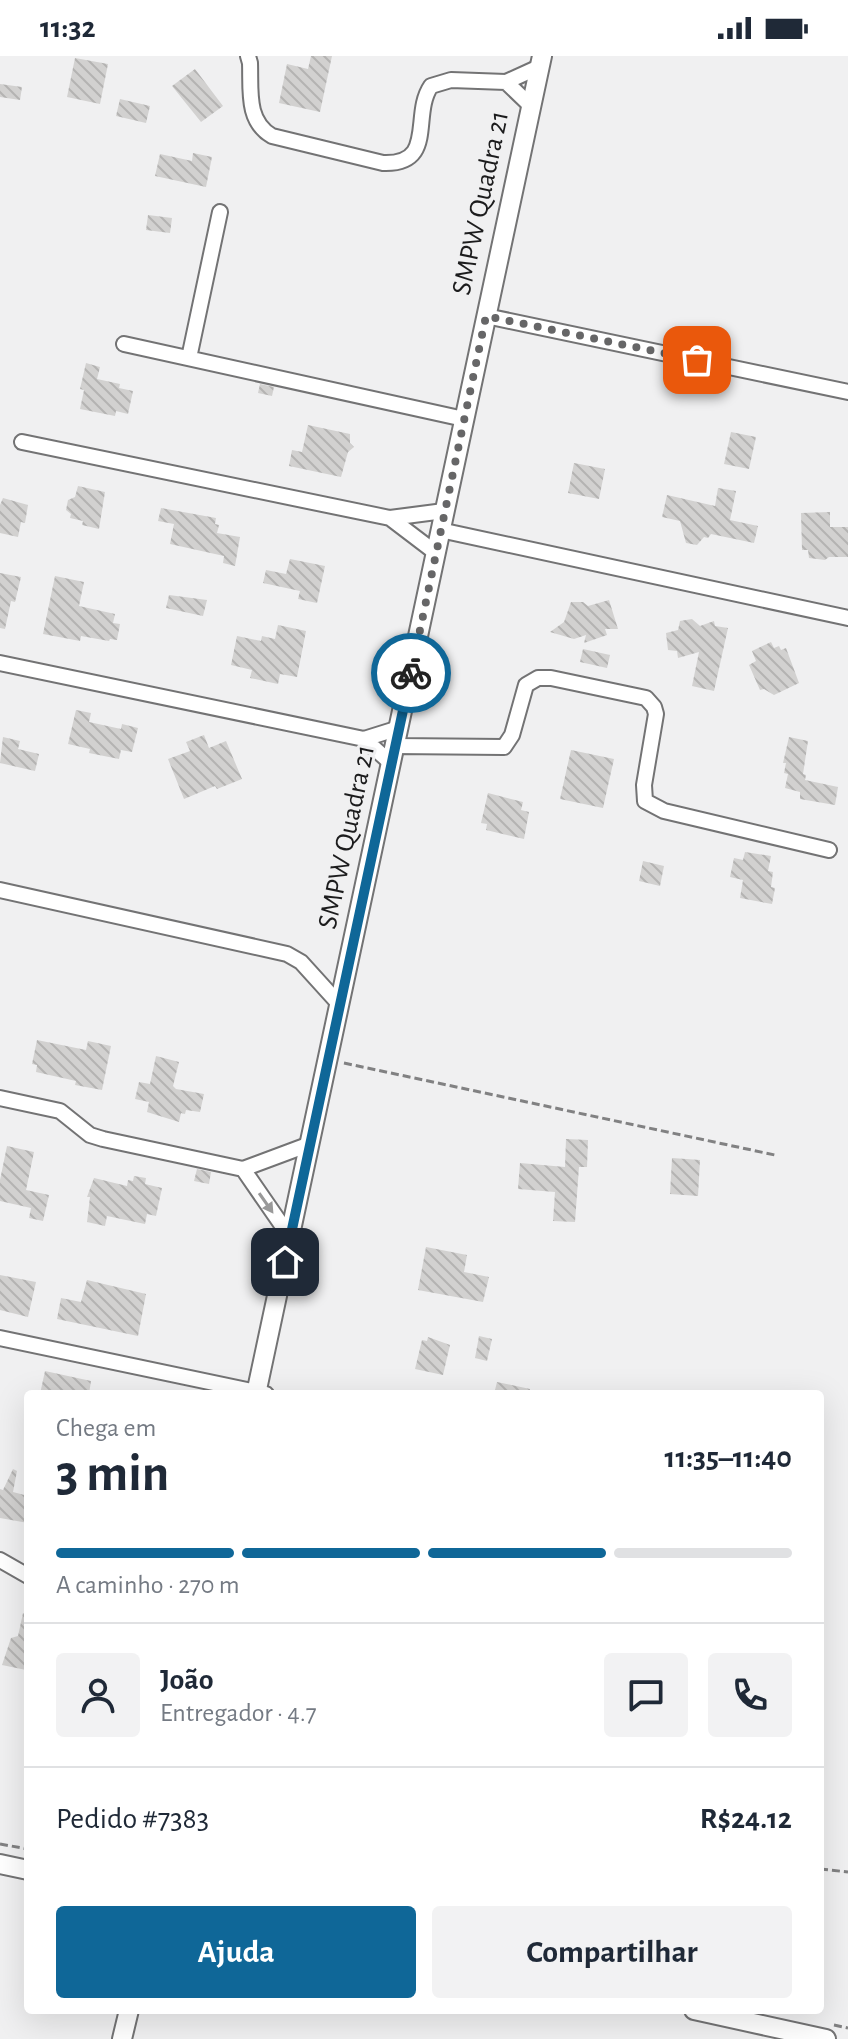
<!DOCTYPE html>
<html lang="pt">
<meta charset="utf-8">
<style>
body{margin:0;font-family:"Alegreya Sans",sans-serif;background:#f2f2f3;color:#1f2937;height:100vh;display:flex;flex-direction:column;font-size:30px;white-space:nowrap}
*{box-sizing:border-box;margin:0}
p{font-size:26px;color:#747a83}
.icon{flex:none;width:44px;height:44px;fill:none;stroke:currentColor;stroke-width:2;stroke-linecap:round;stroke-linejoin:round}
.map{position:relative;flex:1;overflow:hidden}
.details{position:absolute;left:24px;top:1334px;width:800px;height:624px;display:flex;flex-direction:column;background:#fff;border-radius:8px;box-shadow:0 8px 32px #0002}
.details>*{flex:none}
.pin{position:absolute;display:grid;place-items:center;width:68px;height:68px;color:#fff;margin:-34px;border-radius:16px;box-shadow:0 4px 12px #0006}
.courier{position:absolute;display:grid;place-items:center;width:80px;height:80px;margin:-40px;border:6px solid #0f6798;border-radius:50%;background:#fff;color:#222;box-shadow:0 2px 10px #0007}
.headline em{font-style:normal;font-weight:600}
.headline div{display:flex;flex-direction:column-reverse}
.headline{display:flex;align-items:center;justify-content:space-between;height:136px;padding:0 32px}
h1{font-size:52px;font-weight:600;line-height:60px}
.bar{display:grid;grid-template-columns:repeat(4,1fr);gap:12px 8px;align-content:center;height:96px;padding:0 32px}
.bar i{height:10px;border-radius:6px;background:#e0e1e3}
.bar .current{background:#0f6798}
.bar p{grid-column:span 4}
.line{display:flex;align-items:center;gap:20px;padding:0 32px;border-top:2px solid #e0e1e3}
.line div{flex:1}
.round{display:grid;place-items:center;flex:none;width:84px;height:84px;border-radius:8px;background:#f2f2f3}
.primary-button{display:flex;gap:16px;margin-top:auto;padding:16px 32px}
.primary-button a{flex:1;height:92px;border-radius:8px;background:#0f6798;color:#fff;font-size:32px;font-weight:600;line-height:92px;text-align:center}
.primary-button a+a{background:#f2f2f3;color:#1f2937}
.status{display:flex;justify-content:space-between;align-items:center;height:56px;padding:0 40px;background:#fff;direction:ltr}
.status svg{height:22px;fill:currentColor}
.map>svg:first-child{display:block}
.building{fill:url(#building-back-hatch)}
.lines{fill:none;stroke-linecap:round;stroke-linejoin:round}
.street-casing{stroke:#737374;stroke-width:18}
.secondary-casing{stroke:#737374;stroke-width:22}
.path{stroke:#818182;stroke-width:3;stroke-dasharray:8 4;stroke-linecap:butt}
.street{stroke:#fff;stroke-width:14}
.secondary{stroke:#fff;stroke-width:18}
.oneway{fill:#999}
.done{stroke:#666667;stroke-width:8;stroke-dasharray:0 14.4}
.route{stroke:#0f6798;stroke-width:10}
.labels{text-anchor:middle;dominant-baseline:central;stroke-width:6;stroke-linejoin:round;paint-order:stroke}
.street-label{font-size:28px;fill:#1c1c1d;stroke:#f0f0f1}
</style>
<div class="status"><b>11:32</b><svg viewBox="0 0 49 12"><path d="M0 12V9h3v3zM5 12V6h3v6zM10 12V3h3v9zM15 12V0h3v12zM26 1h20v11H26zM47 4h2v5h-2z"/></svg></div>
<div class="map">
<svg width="848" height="1983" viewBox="0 0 848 1983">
<defs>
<pattern id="building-back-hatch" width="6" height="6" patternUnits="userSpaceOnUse" patternTransform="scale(2)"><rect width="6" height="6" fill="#d2d1d0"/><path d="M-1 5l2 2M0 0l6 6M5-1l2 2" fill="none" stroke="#b4b3b2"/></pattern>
</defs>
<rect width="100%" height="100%" fill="#f0f0f1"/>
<path class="building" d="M311 0H332L320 56 279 47 287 8 308 13Z
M75 2 108 8 100 48 67 41Z
M195 13 223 50 201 66 172 30Z
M0 28 22 31 20 44 0 41Z
M120 43 150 50 146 67 116 60Z
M193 97 212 101 206 131 155 120 160 98 192 105Z
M148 159 172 162 170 177 146 174Z
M86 307 100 311 97 323 120 328 119 332 133 335 128 358 116 355 115 360 80 353 84 334 80 333Z
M260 328 274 331 272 340 258 337Z
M308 369 350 378V387L354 391 348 396 341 421 289 410 292 394 302 396Z
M731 376 756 381 749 413 724 408Z
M574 407 605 413 599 443 568 437Z
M78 430 105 436 99 473 82 469 83 465 70 462 71 458 66 454 68 444 75 441Z
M718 432 736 435 730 464 758 470 754 487 711 478 708 482 704 481 697 489 686 487 680 465 662 461 667 439 715 450Z
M3 442 28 449 25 467 21 466 18 481 0 477V449Z
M161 452 216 462 215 468 219 469 217 477 240 481 235 510 223 507 224 500 170 488 174 468 158 465Z
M830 456V471H848V501H829L825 504 809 502 808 494H802L801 457Z
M290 503 325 510 317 547 298 543 300 535 263 527 266 514 286 518Z
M0 517 21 521 15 546 11 545 5 573 0 572Z
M55 520 84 526 79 550 115 558 113 567 120 568 117 584 110 583 109 585 81 580 80 585 43 578Z
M169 539 207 544 203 560 166 552Z
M609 544 618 573H605L607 579 584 587 586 579 574 583 550 576 564 566 571 546H583L588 550Z
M692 563 700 570 714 565 715 570 728 572 714 635 692 630 699 596 678 602 677 595 668 594 666 577 678 574 680 565Z
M278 569 306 575 297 621 280 618 278 628 250 622 252 614 231 609 237 580 261 585 262 580 275 583Z
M771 586 774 592 779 590 781 594 786 592 799 627 774 639 764 633 760 634 749 609 756 605 752 595Z
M583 593 610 599 607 612 580 606Z
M76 654 91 657 89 666 121 673 122 668 138 672 132 696 121 694 119 703 89 697 90 693 68 688Z
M204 679 209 692 226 685 242 723 217 733 215 730 184 743 168 703 190 695 186 686Z
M3 681 20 685 18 693 39 698 35 715 0 707Z
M789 681 808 685 803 718 806 719 805 724 838 731 835 749 800 743V736L785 732 788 718 784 717 786 707H783Z
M571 694 614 703 603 752 560 743Z
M488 737 523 746 521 754 529 756 524 783 486 774 487 768 481 767Z
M745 796 771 800 768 815 773 816 771 831 775 832 772 848 740 842 743 824 730 821 734 802 743 804Z
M643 805 664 810 660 830 639 825Z
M37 984 86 994 88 985 111 990 102 1034 75 1029 76 1025 36 1016 37 1009 32 1008Z
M156 1000 179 1006 173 1030 176 1033 204 1038 200 1056 186 1054 185 1058 181 1057 179 1066 147 1056 149 1046 135 1043 139 1026 150 1028Z
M566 1083 588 1084 587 1111H579L575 1166 553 1165 555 1136 518 1133 520 1107 565 1111Z
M7 1090 34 1096 26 1134 49 1139 43 1165 29 1162 31 1152 0 1145V1124Z
M672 1102 700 1104 698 1140 670 1138Z
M197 1113 211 1116 209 1128 194 1125Z
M134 1120 146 1122 145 1128 162 1132 156 1160 147 1158 145 1168 107 1160 105 1170 87 1166 90 1141H87L94 1122 127 1130 128 1124 133 1125Z
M426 1191 467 1199 464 1216 489 1221 483 1246 418 1234Z
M0 1219 36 1226 28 1261 0 1254Z
M87 1224 146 1238 138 1280 57 1263 61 1242 81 1246Z
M479 1280 492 1283 487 1305 475 1302Z
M428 1281 450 1289 443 1319 415 1313 422 1284 427 1285Z
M45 1315 91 1325 89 1338H40Z
M497 1326 530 1333V1338H494Z
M13 1413 17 1415 13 1436 28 1440V1467L0 1462V1433L3 1434Z
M23 1557 28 1558 26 1614 2 1609 11 1582 18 1580Z"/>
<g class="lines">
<g class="street-casing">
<path id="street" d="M248 0 250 7C251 34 246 65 272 80L383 107C437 109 411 59 431 30L451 24 506 26 539 11
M506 26 531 50
M486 260 848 336
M124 288 464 363
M189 302 220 156
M22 386 390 462 444 455
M390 462 436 497
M440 474 848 562
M0 607 364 683 399 672
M364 683 392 708
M395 690 504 691 512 679 526 629 538 622H551L646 642 654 651 656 658 644 729 645 745 664 755 829 794
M0 834 287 898 301 906 340 949
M0 1042 60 1055 90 1079 103 1083 243 1113 310 1088
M243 1113 290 1181
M0 1282 266 1338
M0 1504 28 1520"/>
</g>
<g class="secondary-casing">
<path id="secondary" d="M256 1338 542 0
M0 1808 28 1814
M694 1954 826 1983
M122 1983 129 1954"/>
</g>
<path class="path" d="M344 1007 775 1099
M0 1788 28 1793
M820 1813 848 1816
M834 1969 848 1972"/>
<use href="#street" class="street"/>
<use href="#secondary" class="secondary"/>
</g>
<defs><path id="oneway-solid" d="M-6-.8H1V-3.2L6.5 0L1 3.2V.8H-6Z" transform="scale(2)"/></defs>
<use class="oneway" href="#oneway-solid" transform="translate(266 1147) rotate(55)"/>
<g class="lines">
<path class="done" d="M411 617 486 260 697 304"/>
<path class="route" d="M285 1206 411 617"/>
</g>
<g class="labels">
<g class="street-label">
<text transform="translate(481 147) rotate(-78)">SMPW Quadra 21</text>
<text transform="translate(347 781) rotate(-78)">SMPW Quadra 21</text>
</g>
</g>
</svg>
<div class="pin" style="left:697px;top:304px;background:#ea580c"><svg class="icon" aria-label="bag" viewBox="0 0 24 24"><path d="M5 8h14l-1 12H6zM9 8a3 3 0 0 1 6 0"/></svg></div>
<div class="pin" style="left:285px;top:1206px;background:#1f2937"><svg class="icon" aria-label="home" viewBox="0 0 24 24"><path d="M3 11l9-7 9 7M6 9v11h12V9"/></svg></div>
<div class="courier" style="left:411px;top:617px"><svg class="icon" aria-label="bike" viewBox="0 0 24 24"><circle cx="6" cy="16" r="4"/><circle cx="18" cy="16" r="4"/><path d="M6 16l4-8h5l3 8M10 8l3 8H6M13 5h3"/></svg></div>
<section class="details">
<div class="headline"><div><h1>3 min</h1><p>Chega em</p></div><em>11:35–11:40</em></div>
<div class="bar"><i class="current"></i><i class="current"></i><i class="current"></i><i></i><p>A caminho · 270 m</p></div>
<div class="line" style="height:144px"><a class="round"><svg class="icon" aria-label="person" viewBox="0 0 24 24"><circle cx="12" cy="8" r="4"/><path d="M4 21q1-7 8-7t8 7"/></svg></a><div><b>João</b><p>Entregador · 4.7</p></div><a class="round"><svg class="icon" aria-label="chat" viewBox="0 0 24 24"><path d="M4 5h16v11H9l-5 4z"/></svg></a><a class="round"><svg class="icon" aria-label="phone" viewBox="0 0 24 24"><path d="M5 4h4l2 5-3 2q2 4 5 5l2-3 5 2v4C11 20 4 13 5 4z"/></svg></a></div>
<div class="line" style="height:104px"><div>Pedido #7383</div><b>R$24.12</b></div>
<div class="primary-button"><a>Ajuda</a><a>Compartilhar</a></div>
</section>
</div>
